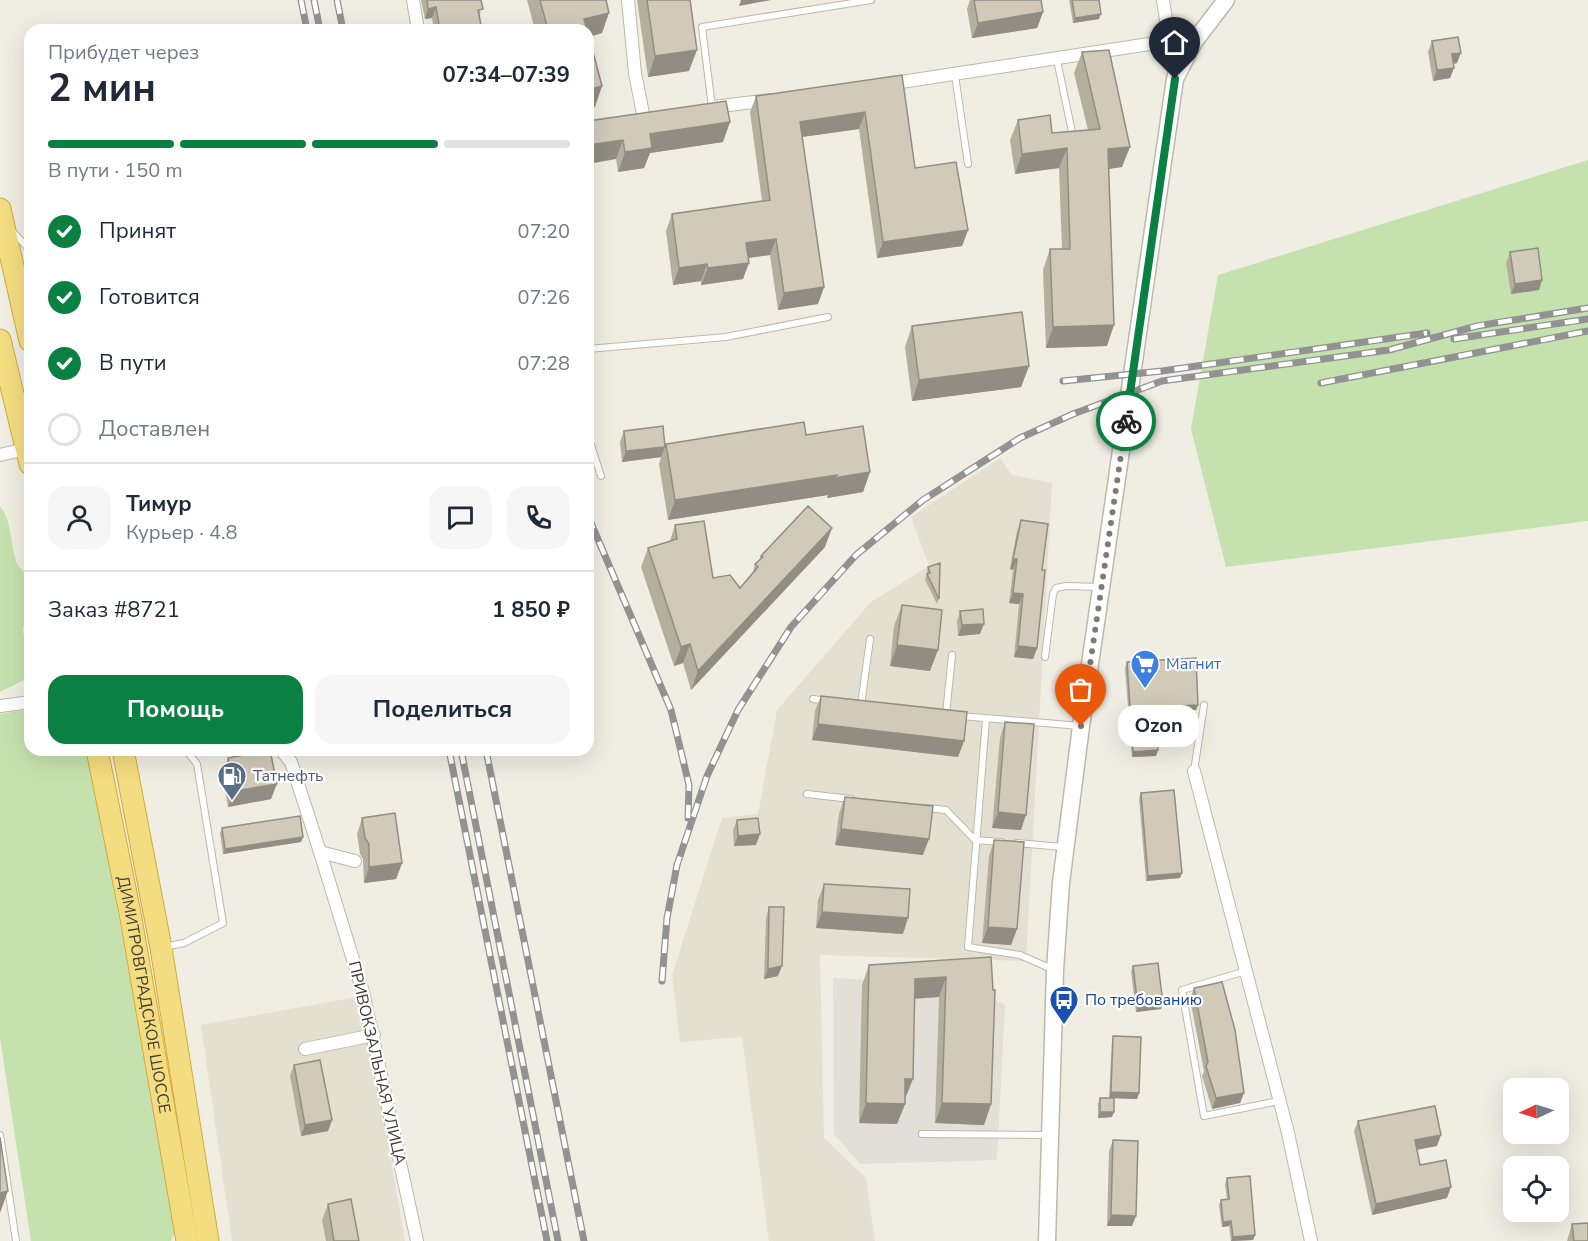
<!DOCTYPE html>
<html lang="ru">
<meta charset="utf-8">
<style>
body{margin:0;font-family:"Nunito Sans",sans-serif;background:#f6f6f7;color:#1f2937;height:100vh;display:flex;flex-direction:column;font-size:22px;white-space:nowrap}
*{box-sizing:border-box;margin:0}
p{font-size:20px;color:#747a83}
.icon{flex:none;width:33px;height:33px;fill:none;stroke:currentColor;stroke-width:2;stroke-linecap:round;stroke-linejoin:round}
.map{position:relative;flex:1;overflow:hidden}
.drawer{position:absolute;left:24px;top:24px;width:570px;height:732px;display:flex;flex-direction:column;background:#fff;border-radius:18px;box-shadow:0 6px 24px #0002}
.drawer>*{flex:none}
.needle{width:39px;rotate:266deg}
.tools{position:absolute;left:1503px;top:1078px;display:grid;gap:12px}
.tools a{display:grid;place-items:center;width:66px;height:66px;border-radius:12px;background:#fff;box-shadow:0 6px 24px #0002;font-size:30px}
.pin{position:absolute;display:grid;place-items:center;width:51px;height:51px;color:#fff;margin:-62px -26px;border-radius:50% 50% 50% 0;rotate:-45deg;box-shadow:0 0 6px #0007}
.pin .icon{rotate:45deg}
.courier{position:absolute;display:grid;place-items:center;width:60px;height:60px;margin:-30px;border:4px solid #0b8043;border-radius:50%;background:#fff;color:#222;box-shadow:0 2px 8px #0007}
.bubble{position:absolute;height:42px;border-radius:18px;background:#fff;box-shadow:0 6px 24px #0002;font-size:20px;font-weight:700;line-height:42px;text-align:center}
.head em{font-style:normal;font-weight:700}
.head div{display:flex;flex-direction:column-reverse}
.head{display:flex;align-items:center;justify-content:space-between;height:102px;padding:0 24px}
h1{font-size:39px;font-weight:700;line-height:45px}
.bar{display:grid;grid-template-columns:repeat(4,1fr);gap:9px 6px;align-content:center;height:72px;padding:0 24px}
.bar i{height:8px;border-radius:4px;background:#e0e1e3}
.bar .current{background:#0b8043}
.bar p{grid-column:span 4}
.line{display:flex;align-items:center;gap:15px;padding:0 24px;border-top:2px solid #e0e1e3}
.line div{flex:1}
.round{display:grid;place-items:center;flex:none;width:63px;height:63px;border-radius:18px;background:#f6f6f7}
ol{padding:0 24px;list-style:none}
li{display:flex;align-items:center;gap:18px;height:66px}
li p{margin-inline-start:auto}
li .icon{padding:6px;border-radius:50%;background:#0b8043;color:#fff;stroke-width:4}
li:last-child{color:#747a83}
li i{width:33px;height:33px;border:3px solid #e0e1e3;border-radius:50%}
.button{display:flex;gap:12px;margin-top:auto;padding:12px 24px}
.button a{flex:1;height:69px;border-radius:18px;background:#0b8043;color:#fff;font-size:24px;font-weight:700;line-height:69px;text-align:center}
.button a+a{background:#f6f6f7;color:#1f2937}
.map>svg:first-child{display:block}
.residential{fill:#e4e0d1}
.industrial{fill:#e2dfd8}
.green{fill:#c5e2ae}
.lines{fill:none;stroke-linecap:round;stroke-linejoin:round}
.service-casing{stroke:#bdb9a9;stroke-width:8}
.minor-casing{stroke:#bdb9a9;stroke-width:14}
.tertiary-casing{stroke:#bdb9a9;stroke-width:19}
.trunk-casing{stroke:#d1aa3c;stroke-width:23}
.service{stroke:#fff;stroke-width:6}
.minor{stroke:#fff;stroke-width:12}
.tertiary{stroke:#fff;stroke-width:16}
.trunk{stroke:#f4dc80;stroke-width:21}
.rail-casing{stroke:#929292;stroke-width:7}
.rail{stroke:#fff;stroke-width:4.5;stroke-dasharray:14;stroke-linecap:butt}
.wall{fill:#b4ae9f}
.shaded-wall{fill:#928d82}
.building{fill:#d1cab9;stroke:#928d82;stroke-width:1.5}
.done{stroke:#7e7b71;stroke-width:6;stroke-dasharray:0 10.8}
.route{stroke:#0b8043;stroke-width:8}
.labels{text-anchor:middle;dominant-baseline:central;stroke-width:4.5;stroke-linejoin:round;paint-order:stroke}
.shop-label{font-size:16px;fill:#366cbe;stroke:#fff;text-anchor:start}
.service-label{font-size:16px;fill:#4e5e75;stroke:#fff;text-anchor:start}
.street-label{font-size:16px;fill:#413d34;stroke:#fff}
.transit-label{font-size:16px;fill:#164399;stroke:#fff;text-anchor:start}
</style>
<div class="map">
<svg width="1588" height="1241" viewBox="0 0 1588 1241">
<rect width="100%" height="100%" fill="#f0ede3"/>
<path class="residential" d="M1000 458 1012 475 1052 483 1026 961 820 955 824 1138 866 1178 875 1241H769L742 1037 680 1042 672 975 722 818 758 814 777 710 871 602 929 566 911 517Z
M363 996 405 1241H232L201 1025Z"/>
<path class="industrial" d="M984 977 985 994 1005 1005 997 1160 860 1164 834 1134 833 978 907 982Z"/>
<path class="green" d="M1588 160V521L1226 567 1191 429 1218 275Z
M0 507C11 516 11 547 16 561 18 567 24 572 29 576L30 611 23 628 24 639 30 648V677L0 692Z
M30 709V750H88L176 1230 171 1241H31L0 1038V714Z"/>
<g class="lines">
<g class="service-casing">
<path id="service" d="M1057 60 1073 137
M955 75 968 164
M712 107 702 27 871 0
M12 231 30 250
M588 349 726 337 828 317
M588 436 601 476
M1045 657 1053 594 1056 588 1066 586 1099 587
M813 699 827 701
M861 705 870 639
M946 714 952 655
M960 716 1081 726
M986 719 968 947 1020 955 1052 969
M1194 771 1204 705
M807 794 851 799
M927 808 946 810 975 840 1001 842
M1017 843 1063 847
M164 947 184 943 223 923 197 764 186 750
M1246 971 1182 990 1204 1116 1279 1101
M922 1134 1050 1135
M0 1135 16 1241"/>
</g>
<g class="minor-casing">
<path id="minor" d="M413 0 418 30
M628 0 635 73 644 119
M1163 0 1175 79
M888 84 1169 41
M713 107 770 100
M0 455 26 449
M0 706 30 702
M281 750 291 762 320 852 355 861
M1194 771 1288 1133 1311 1241
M320 852 363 992 417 1241
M305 1049 374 1035"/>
</g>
<g class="tertiary-casing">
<path id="tertiary" d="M1047 1241 1055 970 1061 883 1081 726 1175 79 1194 42 1226 0"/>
</g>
<g class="trunk-casing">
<g id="trunk">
<path d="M0 209 30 341"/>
<path d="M0 340 30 464"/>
<path id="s1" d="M97 750 130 913 187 1241"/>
<path d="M123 750 161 948 208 1241"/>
</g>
</g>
<use href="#service" class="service"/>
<use href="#minor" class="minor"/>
<use href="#tertiary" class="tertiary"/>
<use href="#trunk" class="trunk"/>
<g class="rail-casing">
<path id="rail" d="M301 0 307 30
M314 0 320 30
M337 0 343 30
M1454 339 1588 319
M1063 381 1162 371 1427 333
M1321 383 1588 331
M588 516 671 710 689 785 688 818
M449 750 547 1241
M461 750 558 1241
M486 750 584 1241
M662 981 667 918 677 865 707 776 738 710 791 627 856 555 923 500 1020 438 1073 414 1162 381 1389 350 1477 326 1588 308"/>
</g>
<use href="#rail" class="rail"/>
</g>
<path class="wall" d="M421 0H481L480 17 482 30H434L432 18 425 19Z
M527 0H606L602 33 589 37 595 107 588 30H535Z
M637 0H690L689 71 648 77Z
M970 0H1041L1043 12 1037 28 972 38 967 9Z
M1069 0H1099V19L1073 23Z
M1432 41 1457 63 1454 64 1450 78 1433 81 1428 52Z
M1082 52 1122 167 1108 169 1107 346 1046 348 1043 270 1050 249H1062L1059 168 1015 174 1010 140 1018 120 1052 133 1088 130 1074 73Z
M902 75 915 168 968 230 962 246 877 258 859 129 802 137 824 287 818 304 778 310 770 255 748 258 743 279 701 285V281L673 285 666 231 672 214 762 201 750 112 756 96Z
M588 121 723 142 650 153 644 168 618 172 616 159Z
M1510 252 1542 280 1539 290 1511 294 1506 263Z
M912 326 1029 366 1021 387 912 401 905 347Z
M624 431 665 446 666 444 806 435 870 472 863 492 827 498 828 495 668 520 659 464 661 457 622 462 620 442Z
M1021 520 1042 570 1037 648 1033 659 1014 657 1019 604 1009 603 1013 570 1010 569 1017 531Z
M675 525 713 578 740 588 752 575 755 564 758 562 761 556 825 547 691 690 683 663 674 666 641 567 648 548 670 541Z
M928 567 939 599 937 604 925 580Z
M902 605 930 671 890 666 894 626Z
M960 611 980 634 958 636 957 621Z
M1127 662 1198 705 1196 710 1155 712 1158 750 1156 756 1132 757 1125 668Z
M821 696 964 741 958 757 812 740 815 711Z
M1005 722 1021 830 992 828 1000 738Z
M228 758 271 799 228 807 222 774Z
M1141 793 1180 878 1146 881 1139 798Z
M845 797 923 855 835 845 839 813Z
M362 818 402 863 396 879 364 883 363 859 360 854 357 834Z
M737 820 756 845 734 846 733 830Z
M222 828 303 837 301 842 223 854 220 833Z
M994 840 1017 929 1011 945 982 943 989 856Z
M824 884 903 934 816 928 818 900Z
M769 907 778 976 764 979 766 918Z
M991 957V1104L984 1125 935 1123 939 997 914 999 905 1104 897 1124 859 1123 862 985 869 965Z
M1133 966 1161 1009 1136 1012 1131 971Z
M1194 988 1244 1093 1240 1103 1212 1109 1202 1076 1204 1071 1190 999Z
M1113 1036 1139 1093 1137 1099 1109 1098 1112 1041Z
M294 1065 332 1120 328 1131 301 1136 290 1076Z
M1100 1098 1112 1117 1098 1118V1104Z
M1358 1121 1437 1146 1417 1149 1420 1165 1447 1198 1372 1215 1354 1131Z
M1113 1140 1132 1226H1107L1109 1151Z
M1227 1178 1255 1235 1253 1240 1231 1241 1229 1226 1222 1227 1219 1205 1221 1200 1227 1199 1225 1184Z
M328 1204 359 1241H326L322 1220Z
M1572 1224 1588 1241H1567Z"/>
<path class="shaded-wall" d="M741 0H771L739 6Z
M436 7 432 18 425 19 428 9Z
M1043 12 1037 28 972 38 978 23Z
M609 13 602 33 588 37V30H580L584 19Z
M1101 14 1099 19 1073 23 1075 18Z
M697 50 689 71 648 77 655 56Z
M1461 53 1457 63 1449 65 1452 54Z
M1454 68 1450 78 1433 81 1437 70Z
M602 86 595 107 588 109V90Z
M865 112 859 129 794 138 800 122Z
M730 122 723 142 650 153 644 168 618 172 625 152 650 134Z
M623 140 616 159 588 164V145Z
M1130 147 1122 167 1100 170 1108 149Z
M1067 148 1059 168 1015 174 1022 154Z
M968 230 962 246 877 258 883 242Z
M776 239 770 255 740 259 746 243Z
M749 263 743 279 701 285 708 268Z
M707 264 701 281 673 285 679 268Z
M1542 280 1539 290 1511 294 1515 284Z
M824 287 818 304 778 310 784 293Z
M1114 325 1107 346 1046 348 1053 327Z
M1029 366 1021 387 912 401 919 380Z
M665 447 661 457 622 462 626 451Z
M870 472 863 492 827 498 828 495 668 520 675 500 837 475Z
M832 528 825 547 691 690 698 671Z
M1013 559H1017L1013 570 1010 569Z
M1013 593 1023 594 1019 604 1009 603Z
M984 624 980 634 958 636 962 625Z
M690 644 683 663 674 666 681 647Z
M897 645 938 650 930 671 890 666Z
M1018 646 1037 648 1033 659 1014 657Z
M1198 705 1196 710 1153 712 1155 707Z
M818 724 964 741 958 757 812 740Z
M1158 750 1156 756 1132 757 1133 752Z
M277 784 271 799 228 807 234 791Z
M998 812 1026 815 1021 830 992 828Z
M841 829 929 839 923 855 835 845Z
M760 834 756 845 734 846 738 836Z
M303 837 301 842 223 854 225 849Z
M402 863 396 879 364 883 369 867Z
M1182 873 1180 878 1146 881 1148 876Z
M822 912 908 918 903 934 816 928Z
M988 927 1017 929 1011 945 982 943Z
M782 966 778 976 764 979 768 969Z
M946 977 939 997 907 999 915 979Z
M1163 1004 1161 1009 1136 1012 1138 1007Z
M905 1079H913L905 1099 898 1100Z
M1111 1092 1139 1093 1137 1099 1109 1098Z
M1244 1093 1240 1103 1212 1109 1216 1098Z
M866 1103 905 1104 897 1124 859 1123Z
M942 1103 991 1104 984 1125 935 1123Z
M1100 1112H1114L1112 1117 1098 1118Z
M332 1120 328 1131 301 1136 305 1125Z
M1441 1135 1437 1146 1411 1151 1415 1140Z
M1451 1187 1447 1198 1372 1215 1376 1204Z
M8 1191 0 1213V1193Z
M1111 1215 1136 1216 1132 1226H1107Z
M1231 1221 1229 1226 1222 1227 1223 1222Z
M1255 1235 1253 1240 1231 1241 1233 1237Z"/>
<path class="building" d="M427 0H481L483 9 478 10 482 30H440L436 7 428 9Z
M540 0H606L609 13 584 19 587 30H548Z
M647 0H690L697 50 655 56Z
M974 0H1041L1043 12 978 23Z
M1072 0H1099L1101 14 1075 18Z
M588 33 602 86 588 90Z
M1458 37 1461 53 1452 54 1454 68 1437 70 1432 41Z
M1109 50 1130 147 1108 149 1114 325 1053 327 1050 249H1070L1067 148 1022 154 1018 120 1050 115 1052 133 1100 129 1082 52Z
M902 75 915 168 956 162 968 230 883 242 865 112 800 122 824 287 784 293 776 239 746 243 749 263 708 268 707 264 679 268 672 214 770 200 756 96Z
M726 101 730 122 650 134 652 148 625 152 623 140 588 145V121Z
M588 232 591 249H588Z
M1538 248 1542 280 1515 284 1510 252Z
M1022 312 1029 366 919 380 912 326Z
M804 422 806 435 863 426 870 472 834 478 837 475 675 500 666 444Z
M663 426 665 447 626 451 624 431Z
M808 506 832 528 698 671 690 644 681 647 648 548 677 539 675 525 704 521 713 578 730 575 740 588 758 567 755 564 763 557 761 556Z
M1021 520 1048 524 1042 570H1045L1037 648 1018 646 1023 594 1013 593 1017 559H1013Z
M940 563 939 599 927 574 930 573 928 567Z
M902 605 942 610 938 650 897 645Z
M983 609 984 624 962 625 960 611Z
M1196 658 1198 705 1155 707 1158 750 1133 752 1127 662Z
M821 696 967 712 964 741 818 724Z
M1005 722 1034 724 1026 815 998 812Z
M270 750 277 784 234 791 228 758Z
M1174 790 1182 873 1148 876 1141 793Z
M845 797 933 806 929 839 841 829Z
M395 813 402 863 369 867V844L365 838 362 818Z
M300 816 303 837 225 849 222 828Z
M758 818 760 834 738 836 737 820Z
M994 840 1024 842 1017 929 988 927Z
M824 884 910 889 908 918 822 912Z
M769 907H784L782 966 768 969Z
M991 957 993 990H995L991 1104 942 1103 946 977 915 979 913 1079H905V1104L866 1103 869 965Z
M1158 963 1163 1004 1138 1007 1133 966Z
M1222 982 1235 1030 1244 1093 1216 1098 1206 1066 1208 1062 1194 988Z
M1113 1036 1141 1037 1139 1093 1111 1092Z
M320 1060 332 1120 305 1125 294 1065Z
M1100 1098H1114V1112H1100Z
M1435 1106 1441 1135 1415 1140 1420 1165 1446 1160 1451 1187 1376 1204 1358 1121Z
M0 1137 8 1191 0 1193Z
M1113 1140 1138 1141 1136 1216 1111 1215Z
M1250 1176 1255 1235 1233 1237 1231 1221 1223 1222 1221 1200 1229 1199 1227 1178Z
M351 1199 359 1241H334L328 1204Z
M1588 1223V1241H1574L1572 1224Z"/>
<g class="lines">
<path class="done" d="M1081 726 1126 421"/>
<path class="route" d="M1126 421 1175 79"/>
</g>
<defs>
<g id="supermarket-pin" transform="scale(1.5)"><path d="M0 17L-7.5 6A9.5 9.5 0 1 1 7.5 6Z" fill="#3f7fe0" stroke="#fff"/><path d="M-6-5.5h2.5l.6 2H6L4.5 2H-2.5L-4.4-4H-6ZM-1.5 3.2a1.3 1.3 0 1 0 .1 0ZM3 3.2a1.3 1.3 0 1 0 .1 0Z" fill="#fff"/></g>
<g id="fuel-pin" transform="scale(1.5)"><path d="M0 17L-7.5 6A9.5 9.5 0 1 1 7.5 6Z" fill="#5c6f8a" stroke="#fff"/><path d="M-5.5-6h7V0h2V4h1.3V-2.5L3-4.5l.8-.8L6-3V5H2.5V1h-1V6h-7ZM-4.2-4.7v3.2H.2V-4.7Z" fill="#fff"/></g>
<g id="bus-pin" transform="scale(1.5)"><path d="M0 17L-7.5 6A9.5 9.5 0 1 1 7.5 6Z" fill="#1a4fb4" stroke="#fff"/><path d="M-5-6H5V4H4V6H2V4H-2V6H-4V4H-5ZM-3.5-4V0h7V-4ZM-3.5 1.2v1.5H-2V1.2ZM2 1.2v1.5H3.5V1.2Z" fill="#fff"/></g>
</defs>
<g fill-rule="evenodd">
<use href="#supermarket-pin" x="1145" y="664"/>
<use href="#fuel-pin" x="232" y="776"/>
<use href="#bus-pin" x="1064" y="1000"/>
</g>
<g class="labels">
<g class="shop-label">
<text x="1166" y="664">Магнит</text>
</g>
<g class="service-label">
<text x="253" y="776">Татнефть</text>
</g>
<g class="street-label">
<text stroke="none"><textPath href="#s1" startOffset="249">ДИМИТРОВГРАДСКОЕ ШОССЕ</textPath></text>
<text transform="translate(377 1063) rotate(77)">ПРИВОКЗАЛЬНАЯ УЛИЦА</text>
</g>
<g class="transit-label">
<text x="1085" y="1000">По требованию</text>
</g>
</g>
</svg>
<div class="tools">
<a><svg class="needle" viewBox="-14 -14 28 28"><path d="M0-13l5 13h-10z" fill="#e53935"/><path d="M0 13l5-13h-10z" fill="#747a83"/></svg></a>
<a><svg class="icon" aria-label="locate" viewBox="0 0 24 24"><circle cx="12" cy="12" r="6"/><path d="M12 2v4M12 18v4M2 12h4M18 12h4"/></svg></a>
</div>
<div class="pin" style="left:1081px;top:726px;background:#ea580c"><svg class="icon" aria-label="bag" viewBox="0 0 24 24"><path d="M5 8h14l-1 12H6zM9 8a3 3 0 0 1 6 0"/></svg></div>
<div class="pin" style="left:1175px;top:79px;background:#1f2937"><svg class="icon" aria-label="home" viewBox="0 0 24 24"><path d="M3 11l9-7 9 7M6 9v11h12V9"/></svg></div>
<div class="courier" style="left:1126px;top:421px"><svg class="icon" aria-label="bike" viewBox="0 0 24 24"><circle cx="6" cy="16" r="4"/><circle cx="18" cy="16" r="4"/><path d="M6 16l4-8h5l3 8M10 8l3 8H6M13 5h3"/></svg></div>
<div class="bubble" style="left:1118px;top:705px;width:81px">Ozon</div>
<section class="drawer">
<div class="head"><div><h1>2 мин</h1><p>Прибудет через</p></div><em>07:34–07:39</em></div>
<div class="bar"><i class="current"></i><i class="current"></i><i class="current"></i><i></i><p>В пути · 150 m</p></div>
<ol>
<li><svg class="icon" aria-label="check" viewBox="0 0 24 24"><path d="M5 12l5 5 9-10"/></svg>Принят<p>07:20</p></li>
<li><svg class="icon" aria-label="check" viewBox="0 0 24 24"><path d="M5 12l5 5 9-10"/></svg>Готовится<p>07:26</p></li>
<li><svg class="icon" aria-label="check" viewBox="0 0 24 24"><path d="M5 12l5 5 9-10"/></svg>В пути<p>07:28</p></li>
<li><i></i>Доставлен</li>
</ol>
<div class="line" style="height:108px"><a class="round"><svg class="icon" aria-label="person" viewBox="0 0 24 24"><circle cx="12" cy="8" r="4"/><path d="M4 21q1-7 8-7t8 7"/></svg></a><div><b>Тимур</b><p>Курьер · 4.8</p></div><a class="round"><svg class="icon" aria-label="chat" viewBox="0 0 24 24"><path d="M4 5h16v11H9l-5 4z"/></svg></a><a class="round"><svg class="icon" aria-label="phone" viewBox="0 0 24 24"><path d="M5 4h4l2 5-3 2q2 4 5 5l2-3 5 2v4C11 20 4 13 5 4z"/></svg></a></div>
<div class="line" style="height:78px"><div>Заказ #8721</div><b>1 850 ₽</b></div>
<div class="button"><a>Помощь</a><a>Поделиться</a></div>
</section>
</div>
